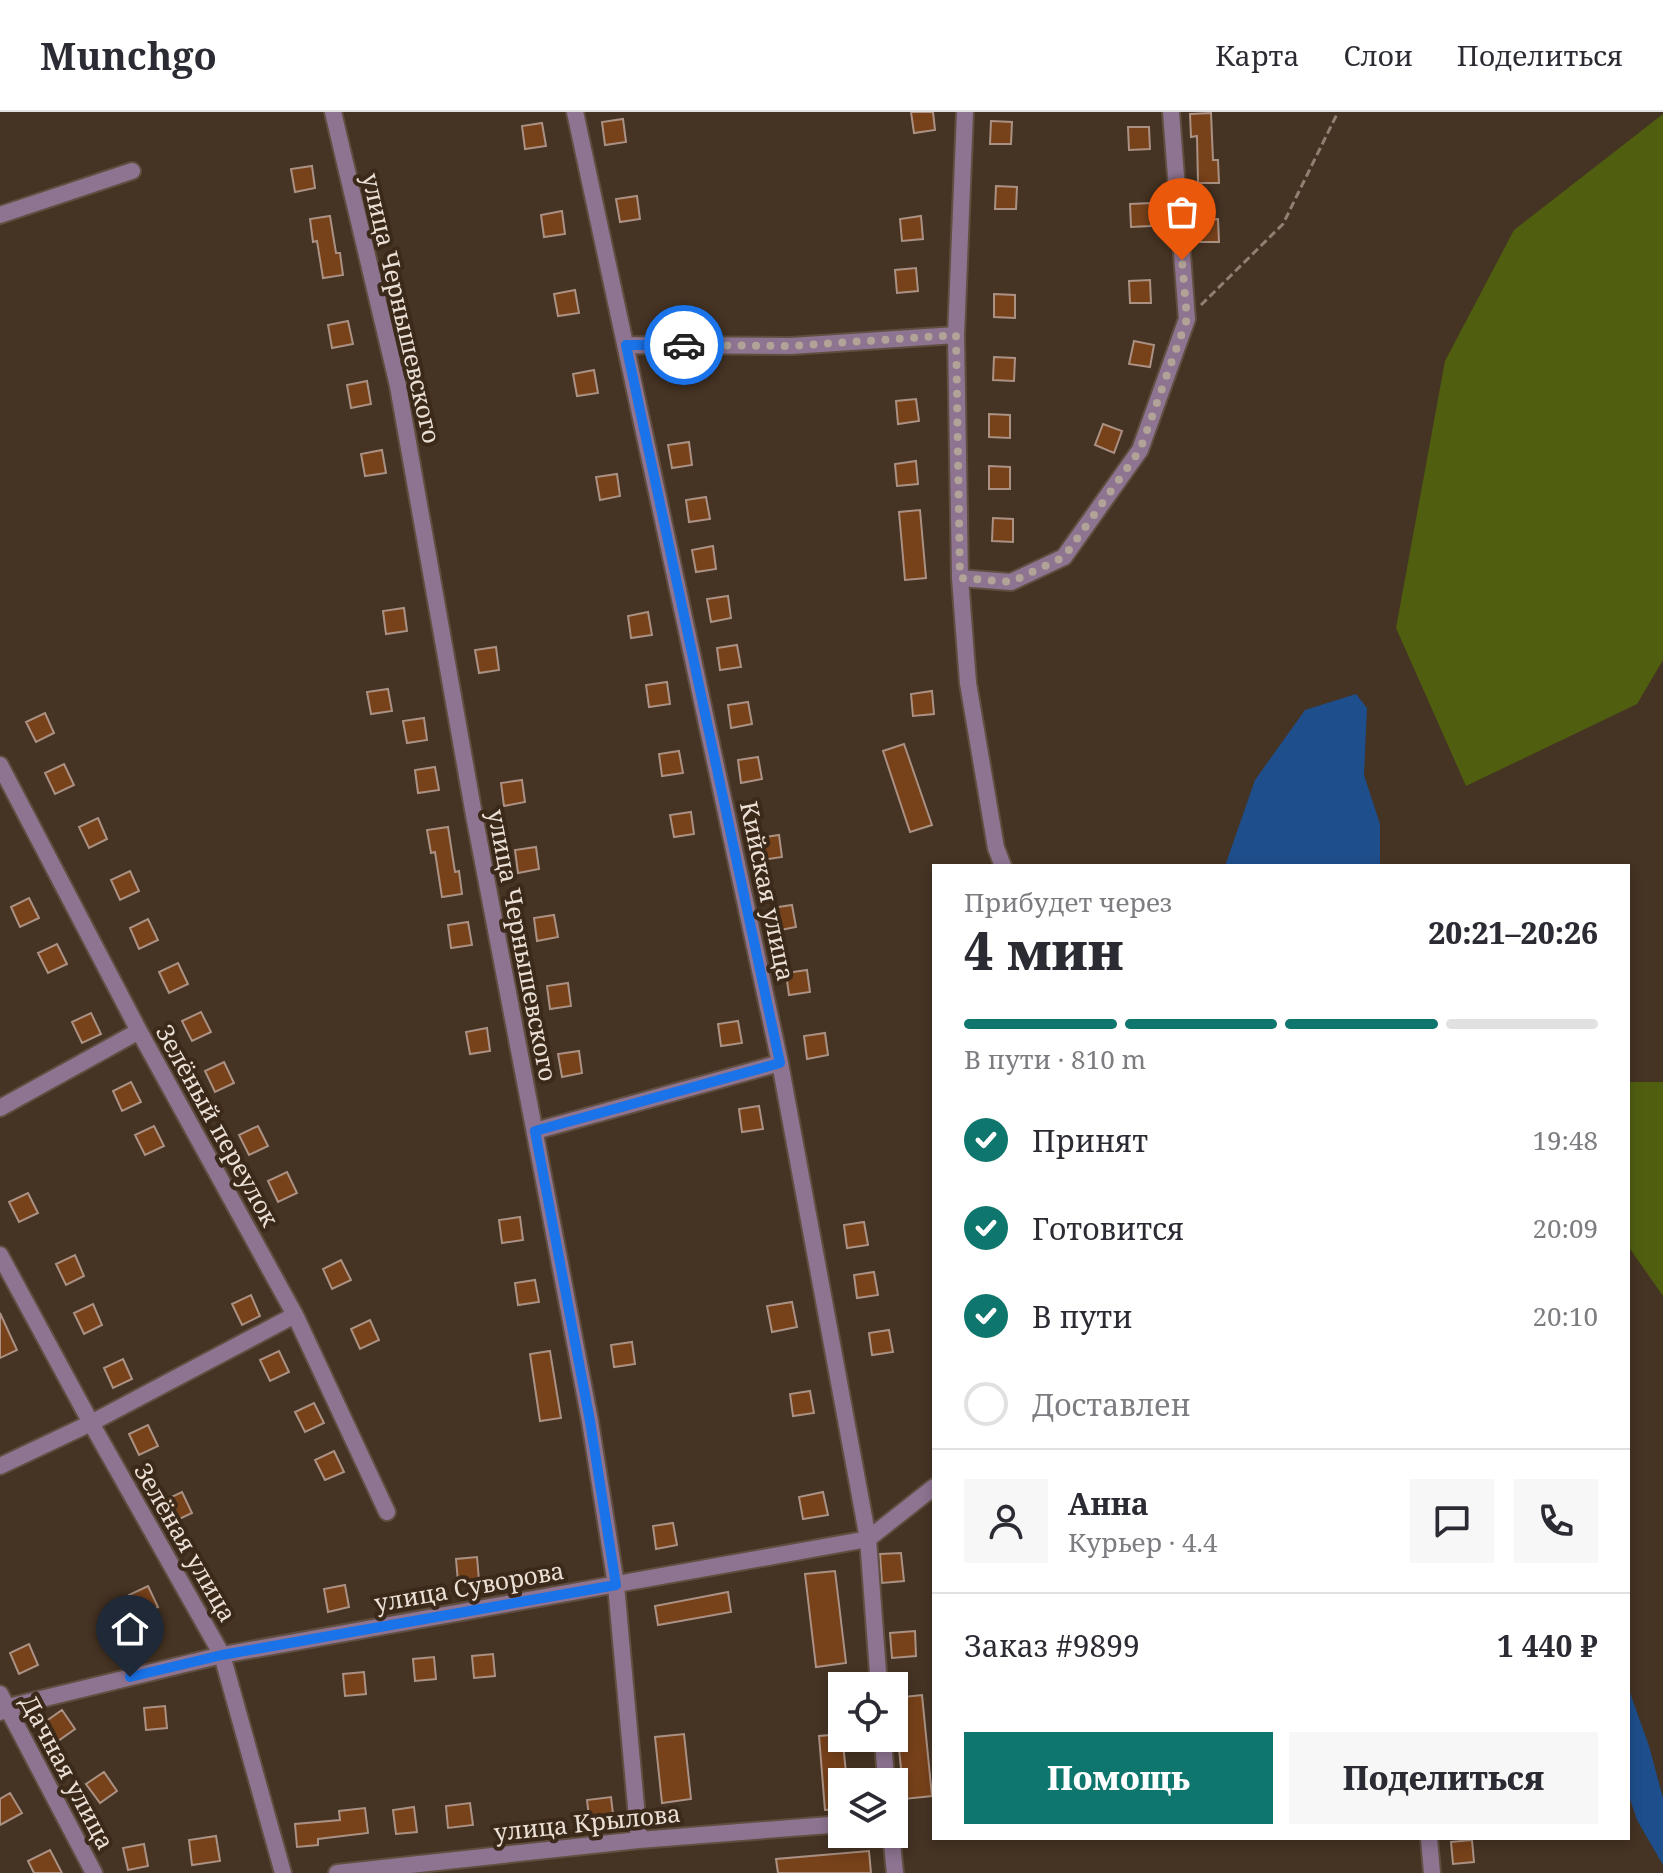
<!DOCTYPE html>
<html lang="ru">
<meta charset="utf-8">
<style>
body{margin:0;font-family:"Noto Serif",serif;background:#f7f7f7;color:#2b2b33;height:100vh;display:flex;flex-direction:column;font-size:30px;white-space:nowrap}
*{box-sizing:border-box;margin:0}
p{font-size:26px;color:#7c7c81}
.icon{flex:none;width:44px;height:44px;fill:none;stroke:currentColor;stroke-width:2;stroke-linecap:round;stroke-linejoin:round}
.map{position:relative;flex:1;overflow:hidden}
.details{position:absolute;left:932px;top:752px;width:698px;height:976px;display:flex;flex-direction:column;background:#fff;border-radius:0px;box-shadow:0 4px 12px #0003}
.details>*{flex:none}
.tools{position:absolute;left:828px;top:1560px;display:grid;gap:16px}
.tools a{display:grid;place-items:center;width:80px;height:80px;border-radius:0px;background:#fff;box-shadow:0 4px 12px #0003;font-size:40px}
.pin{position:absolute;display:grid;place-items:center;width:68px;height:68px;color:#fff;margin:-82px -34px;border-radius:50% 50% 50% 0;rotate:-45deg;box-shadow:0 0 8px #0007}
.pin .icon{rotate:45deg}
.courier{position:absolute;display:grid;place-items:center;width:80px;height:80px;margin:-40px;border:6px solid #1a73e8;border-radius:50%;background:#fff;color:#222;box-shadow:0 2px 10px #0007}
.head em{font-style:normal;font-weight:800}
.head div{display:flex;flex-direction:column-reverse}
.head{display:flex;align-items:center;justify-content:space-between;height:136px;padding:0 32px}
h1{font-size:52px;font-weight:800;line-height:60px}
.bar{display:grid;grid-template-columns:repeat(4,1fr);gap:12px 8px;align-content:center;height:96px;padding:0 32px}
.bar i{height:10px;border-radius:6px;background:#e1e1e2}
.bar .active{background:#0f766e}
.bar p{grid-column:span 4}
.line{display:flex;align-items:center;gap:20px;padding:0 32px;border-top:2px solid #e1e1e2}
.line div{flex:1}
.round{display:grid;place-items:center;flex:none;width:84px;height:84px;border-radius:0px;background:#f7f7f7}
ol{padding:0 32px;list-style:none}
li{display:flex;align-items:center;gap:24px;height:88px}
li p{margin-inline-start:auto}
li .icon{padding:8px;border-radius:50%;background:#0f766e;color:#fff;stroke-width:4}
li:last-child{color:#7c7c81}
li i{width:44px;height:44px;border:4px solid #e1e1e2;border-radius:50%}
.cta{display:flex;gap:16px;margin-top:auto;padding:16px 32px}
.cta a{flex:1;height:92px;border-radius:0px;background:#0f766e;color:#fff;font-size:32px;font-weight:800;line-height:92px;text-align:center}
.cta a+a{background:#f7f7f7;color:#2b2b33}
header{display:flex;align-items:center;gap:48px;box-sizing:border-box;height:112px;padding:0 40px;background:#fff;border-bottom:2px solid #e1e1e2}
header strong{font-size:38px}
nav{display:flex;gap:44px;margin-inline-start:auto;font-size:28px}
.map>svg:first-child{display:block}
.green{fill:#505e10}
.water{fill:#1e4e8b}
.building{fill:#77411a;stroke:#aa9183;stroke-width:2}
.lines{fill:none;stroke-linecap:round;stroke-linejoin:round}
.street-casing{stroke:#604f40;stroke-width:20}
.path{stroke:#8f8073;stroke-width:3;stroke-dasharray:8 4;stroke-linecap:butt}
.street{stroke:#8e7491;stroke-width:16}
.done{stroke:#b1a397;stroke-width:8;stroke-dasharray:0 14.4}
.route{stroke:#1a73e8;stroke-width:10}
.labels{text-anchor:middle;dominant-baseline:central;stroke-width:8;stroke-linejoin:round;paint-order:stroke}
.street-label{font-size:24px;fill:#ebe0d6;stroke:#3b291a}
</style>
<header>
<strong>Munchgo</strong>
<nav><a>Карта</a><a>Слои</a><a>Поделиться</a></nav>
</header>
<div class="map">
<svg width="1663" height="1761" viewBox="0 0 1663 1761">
<rect width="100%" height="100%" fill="#453323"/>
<path class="green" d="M1663 2V548L1637 592 1466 674 1396 516 1445 249 1514 118Z
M1628 970H1663V1184L1628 1134Z"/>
<path class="water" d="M1356 582 1367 596 1364 663 1380 712V754H1225L1255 668 1305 598Z
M1628 1575 1649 1634 1663 1686V1753L1637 1708 1628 1681Z"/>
<path class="building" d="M911 0H933L935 18 914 21Z
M1211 1 1213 48H1218L1219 71H1198L1197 24 1191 25 1190 2Z
M623 7 626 30 605 33 602 10Z
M991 9 1012 10 1011 32H990Z
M542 11 546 34 525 37 522 14Z
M1128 15H1149L1150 37 1129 38Z
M312 54 315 76 295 80 291 57Z
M996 74 1017 75 1016 97H995Z
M637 84 640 107 620 110 616 87Z
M1151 91V114L1131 115 1130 92Z
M562 99 565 122 544 125 541 103Z
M330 104 336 141H340L343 163 323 166 317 129 313 130 310 107Z
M921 104 923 127 902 129 900 107Z
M1218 107 1219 130H1198V108Z
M916 156 918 179 897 181 895 158Z
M1150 168 1151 191H1130L1129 169Z
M575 178 579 201 558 204 554 182Z
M994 182 1015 183V206L994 205Z
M348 209 353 232 332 236 328 213Z
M1134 229 1154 233 1150 255 1129 252Z
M994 245 1015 246 1014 269 993 268Z
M594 258 598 281 577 284 573 262Z
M367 269 371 292 351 296 347 273Z
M916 287 919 309 898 312 896 289Z
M989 302 1010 303V326L989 325Z
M1103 312 1122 319 1114 341 1095 333Z
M689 330 692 353 672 356 668 333Z
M382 338 386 361 365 364 361 342Z
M916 349 918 372 897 374 895 352Z
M989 354 1010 355V377H989Z
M617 362 620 384 600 388 596 365Z
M706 385 710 407 689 410 686 388Z
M920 398 926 466 905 468 899 400Z
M993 406 1013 407V430L992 429Z
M713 434 716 457 696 460 692 438Z
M728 484 731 506 711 510 707 487Z
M404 496 407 519 386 522 383 499Z
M648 500 652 523 631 526 628 504Z
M737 533 741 555 720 558 717 536Z
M496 535 499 558 479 561 475 538Z
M667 570 670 592 649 595 646 573Z
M388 577 392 599 371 602 367 580Z
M932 579 934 602 913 604 911 582Z
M748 590 752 612 731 616 728 593Z
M45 601 54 621 36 630 26 610Z
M424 606 427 628 407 631 403 609Z
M904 632 932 713 910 720 883 639Z
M679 639 683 661 662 664 659 642Z
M758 645 762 667 741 671 738 648Z
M64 652 74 673 55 682 45 661Z
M435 655 439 678 418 681 415 658Z
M522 668 525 690 504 694 501 671Z
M691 700 694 722 674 725 670 703Z
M98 706 107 727 89 736 79 715Z
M448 715 455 760 459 759 462 782 442 785 435 740 431 741 427 718Z
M779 723 782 745 762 748 758 726Z
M536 735 539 757 518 761 515 738Z
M130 759 139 779 120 788 111 768Z
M29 786 39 806 20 815 11 795Z
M792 793 796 815 775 819 771 796Z
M554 803 558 825 537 829 534 806Z
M148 807 158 828 139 837 130 816Z
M468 810 472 833 451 836 448 813Z
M57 832 67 852 48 861 38 841Z
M178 851 188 872 169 881 159 860Z
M807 858 810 880 789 883 786 861Z
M568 871 571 894 550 897 547 874Z
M201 900 211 920 192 929 182 909Z
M91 901 101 922 82 931 72 910Z
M738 909 742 931 721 934 718 912Z
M487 916 490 939 470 942 466 920Z
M825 921 828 943 807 947 804 924Z
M579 939 582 961 562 965 558 942Z
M224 950 234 971 215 980 205 959Z
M131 970 141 990 122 999 113 979Z
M759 994 763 1017 742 1020 739 997Z
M154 1014 164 1034 145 1043 135 1023Z
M258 1014 268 1034 249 1043 239 1023Z
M287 1060 297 1081 278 1090 268 1069Z
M28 1081 38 1101 19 1110 9 1090Z
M520 1105 523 1128 502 1131 499 1108Z
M864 1110 868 1133 847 1136 844 1113Z
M75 1143 84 1164 66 1173 56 1152Z
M341 1148 351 1168 332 1177 323 1157Z
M874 1160 878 1183 857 1186 854 1163Z
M535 1168 539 1190 518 1193 515 1171Z
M251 1183 260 1204 242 1213 232 1192Z
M792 1190 797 1215 772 1220 767 1194Z
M93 1192 102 1213 84 1222 74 1201Z
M0 1201 17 1238 0 1246Z
M370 1208 379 1228 360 1237 351 1217Z
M889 1218 893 1240 872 1243 869 1221Z
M632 1230 635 1252 614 1255 611 1233Z
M279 1239 289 1260 270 1269 260 1248Z
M550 1239 561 1306 540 1309 530 1242Z
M123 1247 132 1267 113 1276 104 1256Z
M810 1279 814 1301 793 1304 790 1282Z
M314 1291 324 1311 305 1320 295 1300Z
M148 1313 158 1334 139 1343 129 1322Z
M334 1339 344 1360 325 1368 315 1348Z
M182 1380 192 1401 173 1410 163 1389Z
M823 1380 828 1403 803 1407 799 1385Z
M673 1411 677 1433 656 1437 653 1414Z
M901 1441 904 1469 882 1471 880 1442Z
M477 1445 479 1468 458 1470 456 1447Z
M835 1459 846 1551 816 1555 805 1462Z
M345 1473 349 1495 328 1500 324 1477Z
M148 1474 158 1495 139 1504 129 1483Z
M728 1480 731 1500 658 1513 655 1494Z
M915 1519 916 1544 892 1546 890 1521Z
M29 1532 38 1553 19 1562 10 1541Z
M493 1542 495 1564 474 1566 472 1544Z
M434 1545 436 1567 415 1569 413 1547Z
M364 1560 366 1582 345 1584 343 1562Z
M922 1583 932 1684 904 1687 894 1586Z
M165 1594 167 1616 146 1618 144 1596Z
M62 1598 75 1617 58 1629 45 1610Z
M684 1622 691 1687 662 1691 655 1625Z
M842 1622 847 1670H842V1697L825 1698 819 1624Z
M104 1660 117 1679 100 1691 86 1672Z
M10 1681 22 1701 0 1713V1687Z
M611 1685 614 1711 590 1714 587 1688Z
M470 1691 473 1713 448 1716 446 1694Z
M414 1695 417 1720 396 1722 393 1698Z
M365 1696 368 1721 318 1727V1733L297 1735 295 1712 340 1708 339 1699Z
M216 1724 220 1749 192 1753 189 1728Z
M1472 1728 1474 1750 1453 1752 1451 1730Z
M144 1732 148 1754 128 1758 123 1736Z
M50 1738 62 1761H34L28 1749Z
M869 1739 871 1761H778L776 1747Z"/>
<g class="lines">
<g class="street-casing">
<path id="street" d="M333 0 398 274 474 703 590 1309 616 1473 639 1728
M575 0 780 951 868 1427 879 1574
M965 0 956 223 960 466 968 571 996 736 1003 754
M0 103 132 59
M626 233 791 234 956 223
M960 466 1011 470 1064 445 1140 338 1187 207 1171 0
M0 653 139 919 295 1203 387 1400
M0 996 139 919
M535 1019 780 951
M0 1143 91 1311 222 1543 283 1761
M0 1354 91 1311 295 1203
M0 1582 94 1761
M0 1600 8 1595 222 1543 868 1427 934 1375
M883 1626 886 1670
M891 1722 895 1761
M1429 1726 1432 1761
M337 1761 639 1728 842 1712"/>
</g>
<path class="path" d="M1201 193 1283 112 1338 0"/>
<use href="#street" class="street"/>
</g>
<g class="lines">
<path class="done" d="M684 233 791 234 956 223 960 466 1011 470 1064 445 1140 338 1187 207 1182 148"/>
<path class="route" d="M130 1565 222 1543 616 1473 590 1309 535 1019 780 951 626 233H684"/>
</g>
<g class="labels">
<g class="street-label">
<text transform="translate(402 196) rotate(77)">улица Чернышевского</text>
<text transform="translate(768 779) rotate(78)">Кийская улица</text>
<text transform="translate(523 833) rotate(79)">улица Чернышевского</text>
<text transform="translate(218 1013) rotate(61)">Зелёный переулок</text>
<text transform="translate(186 1430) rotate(60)">Зелёная улица</text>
<text transform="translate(469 1474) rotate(-10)">улица Суворова</text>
<text transform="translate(68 1660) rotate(62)">Дачная улица</text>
<text transform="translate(587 1710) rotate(-6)">улица Крылова</text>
</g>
</g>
</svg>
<div class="tools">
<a><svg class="icon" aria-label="locate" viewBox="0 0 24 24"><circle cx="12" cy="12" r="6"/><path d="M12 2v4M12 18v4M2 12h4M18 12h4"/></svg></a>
<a><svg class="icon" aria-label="layers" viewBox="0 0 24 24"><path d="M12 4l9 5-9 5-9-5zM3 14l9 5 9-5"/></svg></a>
</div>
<div class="pin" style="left:1182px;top:148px;background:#ea580c"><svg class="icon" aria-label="bag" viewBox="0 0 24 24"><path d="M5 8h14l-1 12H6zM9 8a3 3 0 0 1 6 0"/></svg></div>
<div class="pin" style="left:130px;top:1565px;background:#1f2937"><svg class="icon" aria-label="home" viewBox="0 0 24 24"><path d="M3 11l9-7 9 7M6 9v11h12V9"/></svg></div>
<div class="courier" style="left:684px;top:233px"><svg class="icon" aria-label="car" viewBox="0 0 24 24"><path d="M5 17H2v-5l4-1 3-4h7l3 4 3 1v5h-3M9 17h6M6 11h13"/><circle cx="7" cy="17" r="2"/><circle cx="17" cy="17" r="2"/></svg></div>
<section class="details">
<div class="head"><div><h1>4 мин</h1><p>Прибудет через</p></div><em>20:21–20:26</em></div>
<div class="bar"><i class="active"></i><i class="active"></i><i class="active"></i><i></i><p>В пути · 810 m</p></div>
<ol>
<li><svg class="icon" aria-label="check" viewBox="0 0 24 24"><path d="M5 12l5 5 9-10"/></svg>Принят<p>19:48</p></li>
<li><svg class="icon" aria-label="check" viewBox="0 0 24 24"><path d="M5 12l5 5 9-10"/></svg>Готовится<p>20:09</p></li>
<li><svg class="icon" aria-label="check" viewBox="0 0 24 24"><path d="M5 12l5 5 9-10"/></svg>В пути<p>20:10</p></li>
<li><i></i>Доставлен</li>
</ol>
<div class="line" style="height:144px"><a class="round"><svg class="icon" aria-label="person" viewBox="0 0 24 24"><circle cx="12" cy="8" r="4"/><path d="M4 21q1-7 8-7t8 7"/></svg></a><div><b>Анна</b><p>Курьер · 4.4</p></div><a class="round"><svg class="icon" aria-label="chat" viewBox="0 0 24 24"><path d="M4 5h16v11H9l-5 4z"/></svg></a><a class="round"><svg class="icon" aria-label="phone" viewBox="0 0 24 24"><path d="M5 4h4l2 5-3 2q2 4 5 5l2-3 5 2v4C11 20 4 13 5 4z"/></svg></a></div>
<div class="line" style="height:104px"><div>Заказ #9899</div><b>1 440 ₽</b></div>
<div class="cta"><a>Помощь</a><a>Поделиться</a></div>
</section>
</div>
